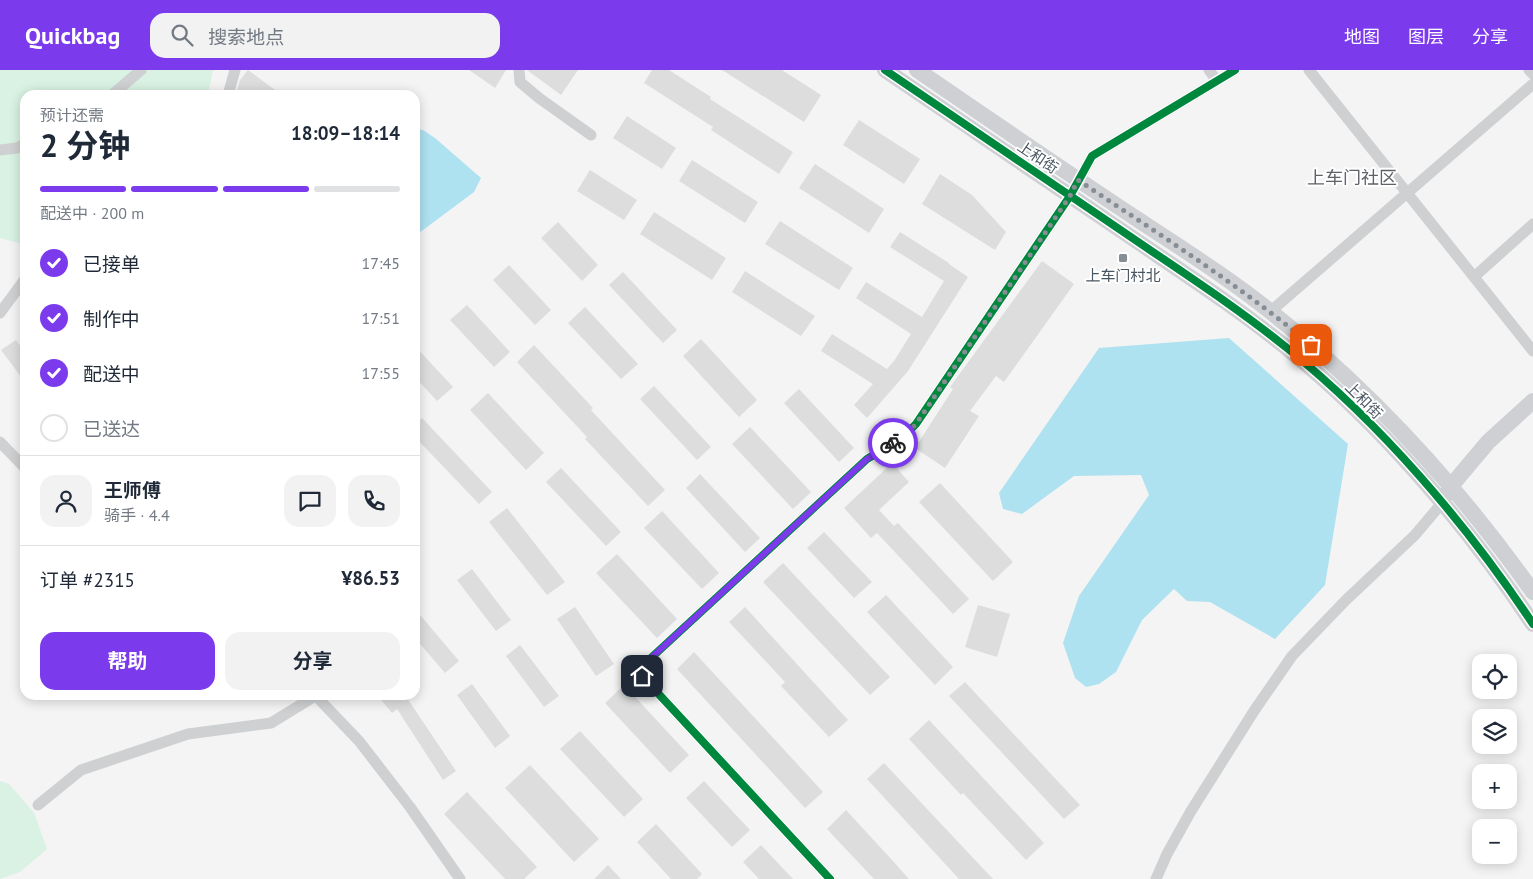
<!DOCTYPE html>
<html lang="zh">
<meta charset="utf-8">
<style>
body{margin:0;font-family:"PT Sans","Noto Sans SC",sans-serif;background:#f2f2f3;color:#1f2937;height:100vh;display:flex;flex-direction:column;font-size:19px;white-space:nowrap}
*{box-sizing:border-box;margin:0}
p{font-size:16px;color:#747a83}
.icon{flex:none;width:28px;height:28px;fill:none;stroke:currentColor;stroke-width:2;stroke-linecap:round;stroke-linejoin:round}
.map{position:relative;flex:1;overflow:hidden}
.drawer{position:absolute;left:20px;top:20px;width:400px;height:610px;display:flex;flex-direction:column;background:#fff;border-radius:15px;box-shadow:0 2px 12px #0003}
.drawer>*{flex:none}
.controls{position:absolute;left:1472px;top:584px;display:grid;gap:10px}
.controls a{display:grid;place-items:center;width:45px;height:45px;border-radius:10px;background:#fff;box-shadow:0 2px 12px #0003;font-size:25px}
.pin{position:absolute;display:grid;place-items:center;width:42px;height:42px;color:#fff;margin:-21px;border-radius:10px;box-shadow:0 2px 8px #0006}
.courier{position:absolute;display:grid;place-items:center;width:50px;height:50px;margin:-25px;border:4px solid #7c3aed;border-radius:50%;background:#fff;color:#222;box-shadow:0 1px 6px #0007}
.summary em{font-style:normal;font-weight:700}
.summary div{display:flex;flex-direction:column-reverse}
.summary{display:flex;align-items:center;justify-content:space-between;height:85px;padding:0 20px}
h1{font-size:32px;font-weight:700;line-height:38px}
.bar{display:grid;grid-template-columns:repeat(4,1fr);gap:8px 5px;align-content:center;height:60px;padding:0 20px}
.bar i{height:6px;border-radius:4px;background:#e0e1e3}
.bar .selected{background:#7c3aed}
.bar p{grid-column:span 4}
.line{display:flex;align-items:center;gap:12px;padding:0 20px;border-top:1px solid #e0e1e3}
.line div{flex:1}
.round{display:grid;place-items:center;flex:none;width:52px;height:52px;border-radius:15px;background:#f2f2f3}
ol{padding:0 20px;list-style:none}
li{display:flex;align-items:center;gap:15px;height:55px}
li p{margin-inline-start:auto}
li .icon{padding:5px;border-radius:50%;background:#7c3aed;color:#fff;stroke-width:4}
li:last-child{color:#747a83}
li i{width:28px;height:28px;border:2px solid #e0e1e3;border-radius:50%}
.button{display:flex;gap:10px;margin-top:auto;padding:10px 20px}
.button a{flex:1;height:58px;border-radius:15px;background:#7c3aed;color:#fff;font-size:20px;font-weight:700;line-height:58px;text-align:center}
.button a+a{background:#f2f2f3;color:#1f2937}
header{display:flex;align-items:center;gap:30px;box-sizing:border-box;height:70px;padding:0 25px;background:#7c3aed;color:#fff}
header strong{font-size:24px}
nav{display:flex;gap:28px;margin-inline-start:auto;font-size:18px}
.search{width:350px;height:45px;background:#f2f2f3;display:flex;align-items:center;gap:12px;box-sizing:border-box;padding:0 18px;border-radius:15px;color:#747a83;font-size:19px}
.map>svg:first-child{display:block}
.green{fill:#d9f2e3}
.water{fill:#aee2f0}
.building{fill:#ddddde}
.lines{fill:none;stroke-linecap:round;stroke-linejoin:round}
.street{stroke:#ced0d2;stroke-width:11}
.secondary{stroke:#ced0d4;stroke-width:16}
.cycleway-casing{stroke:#fff;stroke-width:11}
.cycleway{stroke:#00873e;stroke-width:8}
.done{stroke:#868d94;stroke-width:5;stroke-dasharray:0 9}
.route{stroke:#7c3aed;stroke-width:6}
.poi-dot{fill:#868d94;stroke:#fff;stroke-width:2}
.labels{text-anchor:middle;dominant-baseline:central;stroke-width:4;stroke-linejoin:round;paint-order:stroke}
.street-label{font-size:15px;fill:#4a5661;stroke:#fff}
.poi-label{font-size:15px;fill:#4a5661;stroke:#fff}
.quarter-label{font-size:18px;fill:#5f6368;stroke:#fff}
</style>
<header>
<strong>Quickbag</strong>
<div class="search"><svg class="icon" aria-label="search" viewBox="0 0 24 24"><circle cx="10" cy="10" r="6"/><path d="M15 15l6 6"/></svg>搜索地点</div>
<nav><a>地图</a><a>图层</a><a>分享</a></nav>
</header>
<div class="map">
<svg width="1533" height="809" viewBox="0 0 1533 809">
<rect width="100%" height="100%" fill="#f4f4f4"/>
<path class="green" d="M0 0H213L208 25H25V175L0 168Z
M0 711 9 714 34 743 47 779 20 802 0 809Z"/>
<path class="water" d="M415 59 423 60 435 68 481 108 474 122 415 166Z
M1229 268 1348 374 1325 515 1275 569 1210 532 1187 531 1174 519 1142 550 1116 602 1099 614 1086 617 1075 608 1063 573 1079 526 1149 425 1141 405 1074 406 1022 444 1003 439 999 423 1099 278Z"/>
<path class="building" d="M248 0 282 25H237L236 24 240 10Z
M469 0H506L495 18Z
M527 0H578L561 25Z
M652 0H669L711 27 710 29 793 82 779 104 711 60 713 57 644 13Z
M722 0H782L821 25 804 52Z
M627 46 676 78 662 99 613 68Z
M859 50 920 89 904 114 843 75Z
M692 90 758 132 745 153 679 111Z
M815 94 884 139 869 163 799 118Z
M590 100 637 130 624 150 577 121Z
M940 104 972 125 1006 162 995 180 922 134Z
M654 142 726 188 712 210 640 164Z
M780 151 853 198 839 220 765 174Z
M558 152 598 195 582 211 541 168Z
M900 162 949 193V194L968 207 908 301 867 348 854 335 873 314 821 281 832 264 887 299 894 291 911 264 856 228 866 212 922 247 944 211 890 177Z
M1042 191 1074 214 1004 312 996 306 970 341 979 346 945 398 915 378 953 319 950 317Z
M509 195 551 240 535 255 493 210Z
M745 201 815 246 801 266 732 222Z
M623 202 677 260 663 273 609 215Z
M467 235 510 282 494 297 450 250Z
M585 237 638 294 621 309 568 253Z
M701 269 757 330 739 347 683 286Z
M16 270 25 282V312L1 280Z
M534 275 593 338 591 340 665 420 648 436 585 369 587 367 517 292Z
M415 276 453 317 437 331 415 307Z
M654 316 711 377 697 390 640 329Z
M799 319 854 378 839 392 784 333Z
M488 323 544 383 526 400 470 340Z
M422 348 492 422 479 434 415 367V355Z
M750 357 811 422 793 439 732 374Z
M892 393 909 412 879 440 894 456 898 453 969 529 953 544 877 463 871 468 844 438Z
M561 398 621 462 606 476 546 412Z
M700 404 760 468 745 482 686 418Z
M940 413 1013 492 993 511 919 432Z
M507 438 565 512 547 525 489 452Z
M662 441 719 503 702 519 644 458Z
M824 462 872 512 854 528 807 478Z
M617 484 677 549 657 568 596 503Z
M783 493 890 607 870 625 763 512Z
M472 499 511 550 496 561 457 510Z
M886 525 953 597 935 615 867 542Z
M978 535 1010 544 997 587 965 577Z
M575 537 614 594 596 606 557 549Z
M745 537 848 650 829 667 781 616 785 612 729 552Z
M415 539 459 591 445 603 415 568Z
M520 575 559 626 544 637 506 586Z
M694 582 823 722 805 738 677 599Z
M965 612 1080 735 1064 749 949 626Z
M472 614 510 666 495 678 457 625Z
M624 615 689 685 670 703 605 633Z
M377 625H405L456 701 443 710 397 639 392 643Z
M929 650 1044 773 1026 790 963 723 961 725 909 669Z
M580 661 643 729 624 747 560 679Z
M884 693 944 757 993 809H959L867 709Z
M530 695 599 769 574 792 505 718Z
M704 711 750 760 732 777 686 728Z
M467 722 537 797 524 809H505L444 744Z
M846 740 892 790 909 809H874L827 759Z
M656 754 702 804 697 809H671L637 772Z
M761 775 793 809H759L743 792Z
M608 795 621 809H594Z"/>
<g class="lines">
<path class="street" d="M519 0 520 12 539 28 591 65
M1209 0 1217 11
M1309 0 1533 281
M1529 0 1533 4
M112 25 141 0
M228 25 235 0
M0 80 17 78 25 74
M1474 207 1533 154
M1271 241 1533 14
M0 243 25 209
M0 372 25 398
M315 625 359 671 410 737 460 809
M38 735 81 700 188 664 271 653 315 626
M830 809 642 606 639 599 867 389 902 368 916 354 1070 126 1092 86 1235 0
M1156 809 1167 784 1191 741 1254 641 1292 586 1346 530 1415 465 1442 433"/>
<path class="secondary" d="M885 0C965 54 1045 109 1125 163 1179 200 1235 236 1287 278 1381 354 1466 453 1533 554
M917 0C990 50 1063 100 1137 149 1182 179 1229 208 1271 242 1371 321 1459 418 1533 522
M1447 424 1451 416 1488 372 1533 331"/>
<g class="cycleway-casing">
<path id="cycleway" d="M885 0C965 54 1045 109 1125 163 1179 200 1235 236 1287 278 1381 354 1466 453 1533 554
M830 809 642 606 639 599 867 389 902 368 916 354 1070 126 1092 86 1235 0"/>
</g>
<use href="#cycleway" class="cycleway"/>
</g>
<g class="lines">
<path class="done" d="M893 373 902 368 916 354 1070 126 1078 110C1157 163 1238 214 1311 275"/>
<path class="route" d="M642 606 639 599 867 389 893 373"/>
</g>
<rect class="poi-dot" x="1118" y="183" width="10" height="10" rx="2.5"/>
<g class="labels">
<g class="street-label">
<text transform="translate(1038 87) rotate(34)">上和街</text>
<text transform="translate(1364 330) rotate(45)">上和街</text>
</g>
<g class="poi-label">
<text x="1123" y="205">上车门村北</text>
</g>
<g class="quarter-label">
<text x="1352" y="107">上车门社区</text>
</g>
</g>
</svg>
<div class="controls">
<a><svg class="icon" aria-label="locate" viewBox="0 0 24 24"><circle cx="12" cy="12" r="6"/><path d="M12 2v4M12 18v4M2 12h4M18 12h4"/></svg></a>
<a><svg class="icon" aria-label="layers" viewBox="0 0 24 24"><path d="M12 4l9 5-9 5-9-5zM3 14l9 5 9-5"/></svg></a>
<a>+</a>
<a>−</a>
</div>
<div class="pin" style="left:1311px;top:275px;background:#ea580c"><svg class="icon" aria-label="bag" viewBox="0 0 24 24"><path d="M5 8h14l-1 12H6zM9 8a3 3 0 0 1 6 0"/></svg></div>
<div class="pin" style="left:642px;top:606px;background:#1f2937"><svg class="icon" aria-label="home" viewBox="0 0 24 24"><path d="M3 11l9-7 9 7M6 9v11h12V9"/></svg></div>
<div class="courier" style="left:893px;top:373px"><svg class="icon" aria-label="bike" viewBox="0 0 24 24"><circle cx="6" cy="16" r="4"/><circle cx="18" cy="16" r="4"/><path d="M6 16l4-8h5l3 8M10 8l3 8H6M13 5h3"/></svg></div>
<section class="drawer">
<div class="summary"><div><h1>2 分钟</h1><p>预计还需</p></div><em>18:09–18:14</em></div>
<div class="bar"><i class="selected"></i><i class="selected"></i><i class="selected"></i><i></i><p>配送中 · 200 m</p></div>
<ol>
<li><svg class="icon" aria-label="check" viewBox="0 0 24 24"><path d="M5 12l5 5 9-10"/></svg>已接单<p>17:45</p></li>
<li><svg class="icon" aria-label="check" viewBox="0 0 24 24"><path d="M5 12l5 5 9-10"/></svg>制作中<p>17:51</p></li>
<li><svg class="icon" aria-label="check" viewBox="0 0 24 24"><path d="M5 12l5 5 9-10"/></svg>配送中<p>17:55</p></li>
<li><i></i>已送达</li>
</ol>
<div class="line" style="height:90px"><a class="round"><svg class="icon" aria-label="person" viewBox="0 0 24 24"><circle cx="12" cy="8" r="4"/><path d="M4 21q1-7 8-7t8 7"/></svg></a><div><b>王师傅</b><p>骑手 · 4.4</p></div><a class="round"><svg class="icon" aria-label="chat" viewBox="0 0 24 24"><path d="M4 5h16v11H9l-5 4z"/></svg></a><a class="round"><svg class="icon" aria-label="phone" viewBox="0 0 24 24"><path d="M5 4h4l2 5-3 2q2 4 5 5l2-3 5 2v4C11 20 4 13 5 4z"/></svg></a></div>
<div class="line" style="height:65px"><div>订单 #2315</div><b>¥86.53</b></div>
<div class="button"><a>帮助</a><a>分享</a></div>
</section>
</div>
